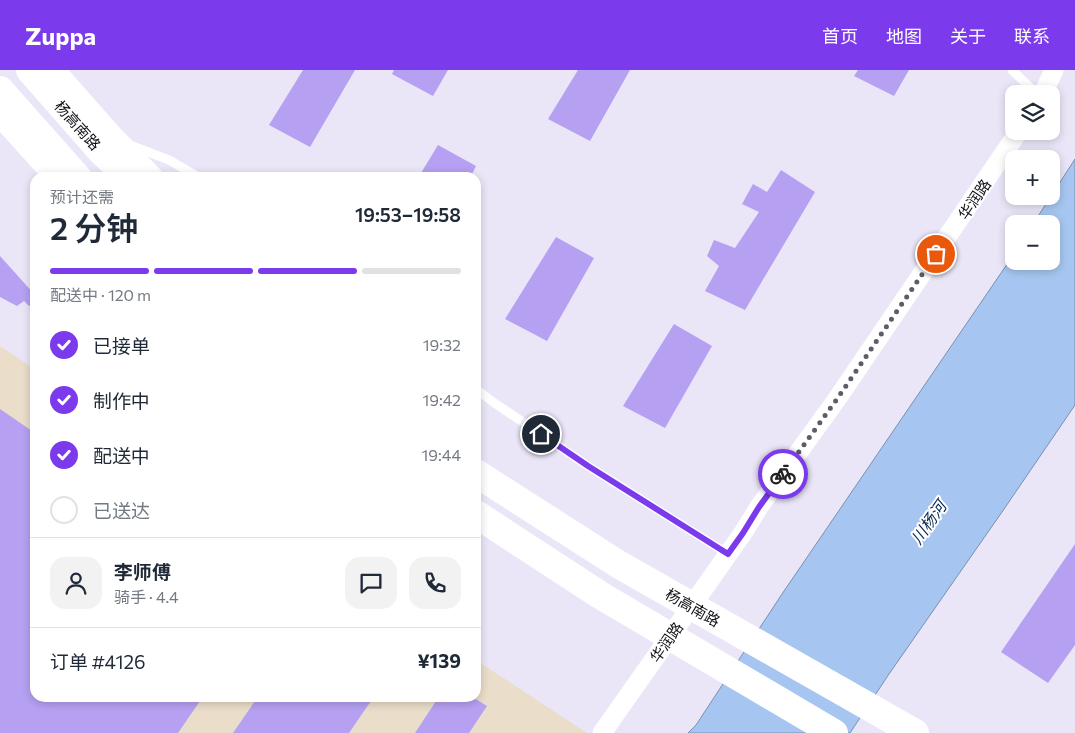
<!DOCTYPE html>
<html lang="zh">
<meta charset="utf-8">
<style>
body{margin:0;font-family:Commissioner,"Noto Sans SC",sans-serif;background:#f2f2f3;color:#1f2937;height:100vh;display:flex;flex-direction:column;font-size:19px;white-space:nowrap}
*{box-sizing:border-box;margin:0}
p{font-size:16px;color:#747a83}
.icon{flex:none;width:28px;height:28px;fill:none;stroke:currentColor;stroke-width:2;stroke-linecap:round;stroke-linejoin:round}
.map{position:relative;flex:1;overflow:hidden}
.sheet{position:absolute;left:30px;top:102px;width:451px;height:530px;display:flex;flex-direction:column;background:#fff;border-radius:15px;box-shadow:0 2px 8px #0003}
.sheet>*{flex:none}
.buttons{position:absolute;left:1005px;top:15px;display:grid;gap:10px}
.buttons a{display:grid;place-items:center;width:55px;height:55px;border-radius:10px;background:#fff;box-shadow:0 2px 8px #0003;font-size:25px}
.pin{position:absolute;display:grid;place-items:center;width:42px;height:42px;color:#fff;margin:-21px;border:2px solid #fff;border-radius:50%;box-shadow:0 1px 5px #0007}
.courier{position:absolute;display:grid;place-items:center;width:50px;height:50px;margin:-25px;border:4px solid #7c3aed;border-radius:50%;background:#fff;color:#222;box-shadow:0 1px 6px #0007}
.overview em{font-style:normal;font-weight:600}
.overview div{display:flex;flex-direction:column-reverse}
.overview{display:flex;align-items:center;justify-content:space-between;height:85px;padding:0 20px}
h1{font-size:32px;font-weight:600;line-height:38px}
.bar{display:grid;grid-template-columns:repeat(4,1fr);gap:8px 5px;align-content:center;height:60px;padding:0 20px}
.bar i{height:6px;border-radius:4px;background:#e0e1e3}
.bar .selected{background:#7c3aed}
.bar p{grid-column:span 4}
.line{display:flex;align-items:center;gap:12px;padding:0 20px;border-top:1px solid #e0e1e3}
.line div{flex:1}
.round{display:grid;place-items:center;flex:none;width:52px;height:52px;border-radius:15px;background:#f2f2f3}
ol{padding:0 20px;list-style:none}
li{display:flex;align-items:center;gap:15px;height:55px}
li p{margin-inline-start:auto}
li .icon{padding:5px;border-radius:50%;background:#7c3aed;color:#fff;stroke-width:4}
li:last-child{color:#747a83}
li i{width:28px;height:28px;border:2px solid #e0e1e3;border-radius:50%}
header{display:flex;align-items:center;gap:30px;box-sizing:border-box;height:70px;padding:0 25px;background:#7c3aed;color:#fff}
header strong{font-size:24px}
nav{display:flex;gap:28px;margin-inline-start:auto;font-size:18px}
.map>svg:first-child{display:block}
.industrial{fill:#eadeca}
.water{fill:#a6c6f1;stroke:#7a90b0}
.building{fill:#b6a0f2}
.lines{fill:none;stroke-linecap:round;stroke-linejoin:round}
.service{stroke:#fff;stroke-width:9}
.minor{stroke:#fff;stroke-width:19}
.primary{stroke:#fff;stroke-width:28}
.trunk{stroke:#fff;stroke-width:28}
.done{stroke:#5e5c66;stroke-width:5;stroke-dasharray:0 9}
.route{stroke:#7c3aed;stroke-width:6}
.labels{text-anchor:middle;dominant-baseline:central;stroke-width:4;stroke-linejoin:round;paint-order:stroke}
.street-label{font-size:15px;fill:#121117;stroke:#fff}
.water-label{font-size:16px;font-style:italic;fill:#052853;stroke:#fff}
</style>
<header>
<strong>Zuppa</strong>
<nav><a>首页</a><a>地图</a><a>关于</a><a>联系</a></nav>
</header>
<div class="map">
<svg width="1075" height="663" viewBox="0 0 1075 663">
<rect width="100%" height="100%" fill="#eae6f8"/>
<path class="industrial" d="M0 276 35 299V628H476V590L587 663H0Z"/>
<path class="water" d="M1075 89V335L1002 442 889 604 850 663H688L696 655 782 524 1014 184V191H1051V154H1033Z"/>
<path class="building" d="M303 0H355L310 77 269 55Z
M394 0H448L433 26 392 4Z
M578 0H630L590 71 548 49Z
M858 0H909L894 26 854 6Z
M438 75 476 96 470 108H418Z
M781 100 815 122 745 240 705 221 719 196 707 186 714 170 735 178 759 142 742 134 753 114 767 122Z
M556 167 594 188 547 271 505 249Z
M0 186 35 225V231L29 236 24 231 17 236 0 227Z
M674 254 712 276 665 358 623 336Z
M0 339 35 363V628H202L178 663H0Z
M1075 474V575L1048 613 1001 582Z
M257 628H373L349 663H233Z
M438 628H474L487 636 469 663H415Z"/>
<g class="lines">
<path class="service" d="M1012 0 1037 24
M130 75 169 90 200 108
M476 319 493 332 588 396 728 484"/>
<path class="minor" d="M1043 24 1054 0
M602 663 743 463 759 437 837 329 1019 61"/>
<path class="primary" d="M50 0 109 67 149 108
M0 41 54 101
M476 403 618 494 915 663
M476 444 600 525 834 663"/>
<path class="trunk" d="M30 0 101 81 129 108
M0 20 78 108"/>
</g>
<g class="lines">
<path class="done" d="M783 404 837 329 936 184"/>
<path class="route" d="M541 364 588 396 728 484 743 463 759 437 783 404"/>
</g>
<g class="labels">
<g class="street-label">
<text transform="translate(78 55) rotate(48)">杨高南路</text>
<text transform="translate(974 129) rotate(-56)">华润路</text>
<text transform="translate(693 537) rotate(30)">杨高南路</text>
<text transform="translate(666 572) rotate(-55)">华润路</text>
</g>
<g class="water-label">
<text transform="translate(928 452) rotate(-55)">川杨河</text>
</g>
</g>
</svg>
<div class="buttons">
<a><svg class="icon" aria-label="layers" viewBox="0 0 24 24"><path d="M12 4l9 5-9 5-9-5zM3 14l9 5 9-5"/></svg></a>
<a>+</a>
<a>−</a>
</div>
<div class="pin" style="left:936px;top:184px;background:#ea580c"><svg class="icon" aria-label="bag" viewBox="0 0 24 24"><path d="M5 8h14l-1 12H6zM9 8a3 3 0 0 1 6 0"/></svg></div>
<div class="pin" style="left:541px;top:364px;background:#1f2937"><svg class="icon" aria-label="home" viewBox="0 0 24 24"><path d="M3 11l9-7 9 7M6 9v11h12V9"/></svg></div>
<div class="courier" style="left:783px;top:404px"><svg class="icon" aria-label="bike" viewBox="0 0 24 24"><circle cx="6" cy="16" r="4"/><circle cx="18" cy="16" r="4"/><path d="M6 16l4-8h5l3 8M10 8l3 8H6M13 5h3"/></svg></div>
<section class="sheet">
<div class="overview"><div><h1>2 分钟</h1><p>预计还需</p></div><em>19:53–19:58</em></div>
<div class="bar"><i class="selected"></i><i class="selected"></i><i class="selected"></i><i></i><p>配送中 · 120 m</p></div>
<ol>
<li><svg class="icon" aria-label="check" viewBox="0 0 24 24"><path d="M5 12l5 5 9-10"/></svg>已接单<p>19:32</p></li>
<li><svg class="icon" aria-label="check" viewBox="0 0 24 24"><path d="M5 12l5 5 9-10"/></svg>制作中<p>19:42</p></li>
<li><svg class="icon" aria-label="check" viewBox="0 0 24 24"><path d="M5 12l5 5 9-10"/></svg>配送中<p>19:44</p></li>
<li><i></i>已送达</li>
</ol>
<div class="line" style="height:90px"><a class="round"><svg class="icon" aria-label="person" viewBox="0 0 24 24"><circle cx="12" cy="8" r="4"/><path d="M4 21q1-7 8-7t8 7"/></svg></a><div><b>李师傅</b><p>骑手 · 4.4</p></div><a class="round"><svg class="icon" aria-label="chat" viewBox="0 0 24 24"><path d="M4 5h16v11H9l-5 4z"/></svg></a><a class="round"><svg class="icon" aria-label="phone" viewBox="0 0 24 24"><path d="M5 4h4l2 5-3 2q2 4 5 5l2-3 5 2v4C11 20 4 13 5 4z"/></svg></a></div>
<div class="line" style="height:65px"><div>订单 #4126</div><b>¥139</b></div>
</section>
</div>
